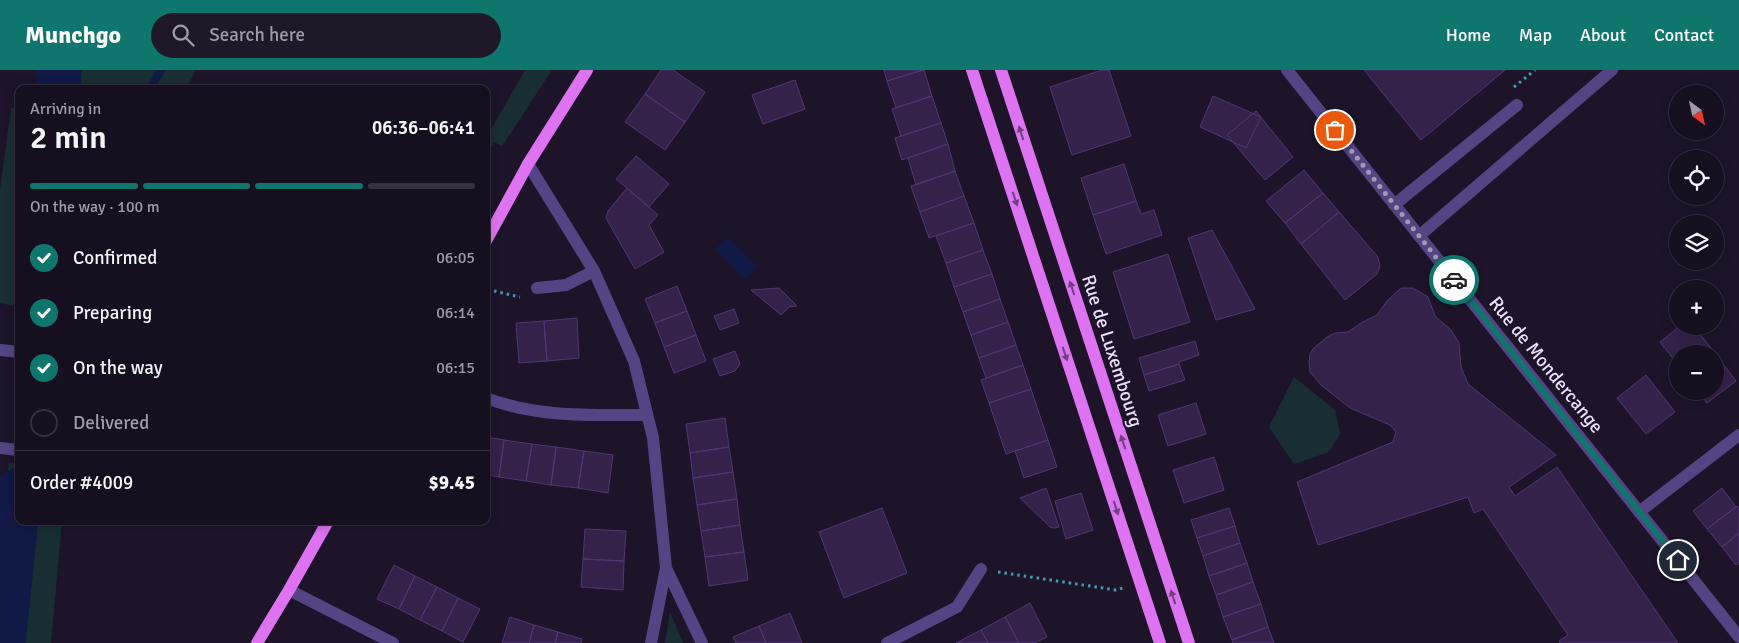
<!DOCTYPE html>
<meta charset="utf-8">
<style>
body{margin:0;font-family:Signika,sans-serif;background:#1f1829;color:#f1f3f6;height:100vh;display:flex;flex-direction:column;font-size:19px;white-space:nowrap}
*{box-sizing:border-box;margin:0}
p{font-size:16px;color:#9e9ca5}
.icon{flex:none;width:28px;height:28px;fill:none;stroke:currentColor;stroke-width:2;stroke-linecap:round;stroke-linejoin:round}
.map{position:relative;flex:1;overflow:hidden}
.side{position:absolute;left:15px;top:15px;width:475px;height:440px;display:flex;flex-direction:column;background:#160f20;border-radius:10px;box-shadow:0 2px 12px #0003,0 0 0 1px #352f3e}
.side>*{flex:none}
.needle{width:32px;rotate:147deg}
.fabs{position:absolute;left:1669px;top:15px;display:grid;gap:10px}
.fabs a{display:grid;place-items:center;width:55px;height:55px;border-radius:50%;background:#160f20;box-shadow:0 2px 12px #0003,0 0 0 1px #352f3e;font-size:25px}
.pin{position:absolute;display:grid;place-items:center;width:42px;height:42px;color:#fff;margin:-21px;border:2px solid #fff;border-radius:50%;box-shadow:0 1px 5px #0007}
.courier{position:absolute;display:grid;place-items:center;width:50px;height:50px;margin:-25px;border:4px solid #0f766e;border-radius:50%;background:#fff;color:#222;box-shadow:0 1px 6px #0007}
.head em{font-style:normal;font-weight:600}
.head div{display:flex;flex-direction:column-reverse}
.head{display:flex;align-items:center;justify-content:space-between;height:85px;padding:0 15px}
h1{font-size:32px;font-weight:600;line-height:38px}
.bar{display:grid;grid-template-columns:repeat(4,1fr);gap:8px 5px;align-content:center;height:60px;padding:0 15px}
.bar i{height:6px;border-radius:4px;background:#352f3e}
.bar .current{background:#0f766e}
.bar p{grid-column:span 4}
.line{display:flex;align-items:center;gap:12px;padding:0 15px;border-top:1px solid #352f3e}
.line div{flex:1}
ol{padding:0 15px;list-style:none}
li{display:flex;align-items:center;gap:15px;height:55px}
li p{margin-inline-start:auto}
li .icon{padding:5px;border-radius:50%;background:#0f766e;color:#fff;stroke-width:4}
li:last-child{color:#9e9ca5}
li i{width:28px;height:28px;border:2px solid #352f3e;border-radius:50%}
header{display:flex;align-items:center;gap:30px;box-sizing:border-box;height:70px;padding:0 25px;background:#0f766e;color:#fff}
header strong{font-size:24px}
nav{display:flex;gap:28px;margin-inline-start:auto;font-size:18px}
.search{width:350px;height:45px;background:#1f1829;display:flex;align-items:center;gap:12px;box-sizing:border-box;padding:0 18px;border-radius:28px;color:#9e9ca5;font-size:19px}
.map>svg:first-child{display:block}
.green{fill:#182e33}
.water{fill:#111946}
.lines{fill:none;stroke-linecap:round;stroke-linejoin:round}
.stream{stroke:#111946;stroke-width:8}
.river{stroke:#111946;stroke-width:45}
.building{fill:#332249;stroke:#503773}
.path{stroke:#3e9fb2;stroke-width:3;stroke-dasharray:2.5 4;stroke-linecap:butt}
.minor{stroke:#554484;stroke-width:12}
.major{stroke:#dd73f0;stroke-width:12}
.oneway{fill:#733f83}
.done{stroke:#a299b2;stroke-width:5;stroke-dasharray:0 9}
.route{stroke:#0f766e;stroke-width:6}
.labels{text-anchor:middle;dominant-baseline:central;stroke-width:4.5;stroke-linejoin:round;paint-order:stroke}
.street-label{font-size:19px;fill:#eae0fc;stroke:#1d142a}
</style>
<header>
<strong>Munchgo</strong>
<div class="search"><svg class="icon" aria-label="search" viewBox="0 0 24 24"><circle cx="10" cy="10" r="6"/><path d="M15 15l6 6"/></svg>Search here</div>
<nav><a>Home</a><a>Map</a><a>About</a><a>Contact</a></nav>
</header>
<div class="map">
<svg width="1739" height="573" viewBox="0 0 1739 573">
<rect width="100%" height="100%" fill="#1d142a"/>
<path class="green" d="M50 0H196L186 19H50Z
M525 0H552L502 76 494 72 486 86V68Z
M11 38 19 39V237L0 233V120Z
M1294 307 1335 340 1340 364 1329 382 1294 394 1269 357Z
M9 393 19 394V451H62L51 573H0V450Z
M670 542 683 573H665Z"/>
<path class="water" d="M728 167 758 197 745 209 715 179Z"/>
<g class="lines">
<path class="stream" d="M150 19 161 0"/>
<path class="river" d="M58 19 59 0
M3 573 19 420"/>
</g>
<path class="building" d="M661 0H673L705 22 685 52 645 24Z
M884 0H922L887 11Z
M924 0 932 26 896 38 887 11Z
M1102 0H1109L1131 66 1072 85 1050 17Z
M1364 0H1505L1421 70Z
M795 10 805 39 763 54 752 25Z
M645 24 685 52 665 80 625 52Z
M932 26 941 53 901 66 892 39Z
M1213 26 1261 47 1246 78 1200 57Z
M1256 41 1293 87 1265 110 1227 65Z
M941 53 948 74 902 90 895 68Z
M948 74 955 101 916 115 908 88Z
M636 86 669 114 649 137 616 109Z
M1124 94 1136 131 1093 145 1081 108Z
M1304 100 1323 123 1285 153 1266 131Z
M955 101 964 126 920 142 911 116Z
M627 118 658 145 649 155 664 182 635 199 606 148 608 141Z
M1323 123 1339 142 1301 174 1285 153Z
M964 126 974 153 929 168 920 142Z
M1136 131 1141 144 1154 140 1162 165 1106 184 1093 145Z
M1339 142 1378 187 1380 196 1377 204 1345 230 1301 174Z
M974 153 983 180 946 193 936 166Z
M1212 160 1255 239 1216 250 1188 168Z
M983 180 992 204 954 217 946 193Z
M1168 184 1190 252 1134 269 1113 202Z
M992 204 1000 229 963 242 954 217Z
M677 216 687 241 655 253 645 229Z
M779 218 797 236 789 237 781 245 751 220Z
M1401 218H1413L1428 227 1435 246 1451 260 1459 273 1461 297 1468 314 1556 385 1509 417 1515 426 1557 397 1678 573H1560L1559 571 1568 565 1483 439 1474 443 1468 427 1318 475 1297 412 1393 372 1396 362 1390 355 1350 338 1321 315 1310 302 1309 292 1310 284 1313 279 1327 267 1335 263 1348 262 1361 253 1377 245 1387 231Z
M1000 229 1008 252 971 265 963 242Z
M734 239 739 253 720 260 714 246Z
M687 241 696 265 664 277 655 253Z
M577 248 579 288 547 291 544 251Z
M544 251 547 291 519 293 516 253Z
M1008 252 1016 275 979 288 971 265Z
M1680 256H1694L1736 311 1707 333 1698 321H1715V284H1678V295L1660 272Z
M696 265 706 291 674 303 664 277Z
M1195 271 1199 285 1179 292V294L1144 305 1139 288Z
M1016 275 1023 295 986 308 979 288Z
M735 281 740 294 735 301 720 306 713 289Z
M1179 294 1185 310 1149 321 1144 305Z
M1023 295 1031 319 989 333 981 310Z
M1646 305 1675 342 1646 364 1617 328Z
M1031 319 1048 370 1006 384 989 333Z
M1196 333 1206 364 1168 376 1158 345Z
M725 348 729 377 690 383 686 354Z
M486 367 504 370 499 407 486 405Z
M504 370 532 374 526 411 499 407Z
M1048 370 1057 397 1024 408 1015 381Z
M532 374 556 377 551 415 526 411Z
M556 377 584 381 578 418 551 415Z
M729 377 733 402 693 408 690 383Z
M584 381 613 385 608 423 578 418Z
M1214 387 1224 420 1184 433 1173 400Z
M733 402 737 429 697 435 693 408Z
M1046 418 1059 457 1054 458 1050 457 1020 428Z
M1722 418 1736 437 1707 459 1693 441Z
M1081 423 1093 460 1066 469 1055 431Z
M737 429 740 455 701 461 697 435Z
M1737 436 1739 439V463L1722 477 1707 459Z
M882 438 907 503 844 528 819 462Z
M1229 438 1235 456 1197 468 1191 450Z
M740 455 744 482 705 487 701 461Z
M1235 456 1240 473 1203 486 1197 468Z
M585 459 626 461 624 491 583 489Z
M1739 463V492L1736 495 1722 477Z
M1240 473 1247 493 1209 506 1203 486Z
M744 482 748 510 709 516 705 487Z
M583 489 624 491 623 520 581 517Z
M1247 493 1253 512 1216 525 1209 506Z
M394 495 415 506 399 539 377 529Z
M415 506 437 517 420 550 399 539Z
M1253 512 1261 534 1223 547 1216 525Z
M437 517 458 528 442 561 420 550Z
M458 528 480 539 463 572 442 561Z
M1030 533 1047 567 1035 573H1019L1005 547Z
M1261 534 1268 557 1232 570 1223 547Z
M790 543 802 573H766L759 556Z
M510 547 534 555 529 573H502Z
M1005 547 1019 573H988L981 560Z
M534 555 558 562 555 573H529Z
M759 556 766 573H736L733 567Z
M1268 557 1274 573H1233L1232 570Z
M981 560 988 573H956Z
M558 562 582 569 581 573H555Z"/>
<g class="lines">
<path class="path" d="M1514 17 1535 0
M494 221 520 227
M998 502 1116 520 1123 518"/>
<path class="minor" d="M1287 0 1739 567
M528 94 594 201 634 291 653 368 666 498 651 573
M1394 135 1517 35
M1419 166 1612 0
M537 218 566 215 594 201
M0 280 19 282
M486 328C539 348 591 345 647 345
M0 378 19 380
M1639 442 1739 365
M666 498 702 573
M289 520 393 573
M887 573 957 537 981 499"/>
<path class="major" d="M972 0 1160 573
M1001 0 1189 573
M486 171 528 94 587 0
M257 573 289 520 328 451"/>
</g>
<defs><path id="oneway-solid" d="M-6-.8H1V-3.2L6.5 0L1 3.2V.8H-6Z" transform="scale(1.25)"/></defs>
<g class="oneway">
<use href="#oneway-solid" transform="translate(1021 63) rotate(-108)"/>
<use href="#oneway-solid" transform="translate(1015 129) rotate(72)"/>
<use href="#oneway-solid" transform="translate(1072 218) rotate(-108)"/>
<use href="#oneway-solid" transform="translate(1065 284) rotate(72)"/>
<use href="#oneway-solid" transform="translate(1123 372) rotate(-108)"/>
<use href="#oneway-solid" transform="translate(1116 438) rotate(72)"/>
<use href="#oneway-solid" transform="translate(1173 527) rotate(-108)"/>
</g>
<g class="lines">
<path class="done" d="M1335 60 1454 210"/>
<path class="route" d="M1454 210 1678 490"/>
</g>
<g class="labels">
<g class="street-label">
<text transform="translate(1112 281) rotate(72)">Rue de Luxembourg</text>
<text transform="translate(1546 295) rotate(51)">Rue de Mondercange</text>
</g>
</g>
</svg>
<div class="fabs">
<a><svg class="needle" viewBox="-14 -14 28 28"><path d="M0-13l5 13h-10z" fill="#e53935"/><path d="M0 13l5-13h-10z" fill="#9e9ca5"/></svg></a>
<a><svg class="icon" aria-label="locate" viewBox="0 0 24 24"><circle cx="12" cy="12" r="6"/><path d="M12 2v4M12 18v4M2 12h4M18 12h4"/></svg></a>
<a><svg class="icon" aria-label="layers" viewBox="0 0 24 24"><path d="M12 4l9 5-9 5-9-5zM3 14l9 5 9-5"/></svg></a>
<a>+</a>
<a>−</a>
</div>
<div class="pin" style="left:1335px;top:60px;background:#ea580c"><svg class="icon" aria-label="bag" viewBox="0 0 24 24"><path d="M5 8h14l-1 12H6zM9 8a3 3 0 0 1 6 0"/></svg></div>
<div class="pin" style="left:1678px;top:490px;background:#1f2937"><svg class="icon" aria-label="home" viewBox="0 0 24 24"><path d="M3 11l9-7 9 7M6 9v11h12V9"/></svg></div>
<div class="courier" style="left:1454px;top:210px"><svg class="icon" aria-label="car" viewBox="0 0 24 24"><path d="M5 17H2v-5l4-1 3-4h7l3 4 3 1v5h-3M9 17h6M6 11h13"/><circle cx="7" cy="17" r="2"/><circle cx="17" cy="17" r="2"/></svg></div>
<section class="side">
<div class="head"><div><h1>2 min</h1><p>Arriving in</p></div><em>06:36–06:41</em></div>
<div class="bar"><i class="current"></i><i class="current"></i><i class="current"></i><i></i><p>On the way · 100 m</p></div>
<ol>
<li><svg class="icon" aria-label="check" viewBox="0 0 24 24"><path d="M5 12l5 5 9-10"/></svg>Confirmed<p>06:05</p></li>
<li><svg class="icon" aria-label="check" viewBox="0 0 24 24"><path d="M5 12l5 5 9-10"/></svg>Preparing<p>06:14</p></li>
<li><svg class="icon" aria-label="check" viewBox="0 0 24 24"><path d="M5 12l5 5 9-10"/></svg>On the way<p>06:15</p></li>
<li><i></i>Delivered</li>
</ol>
<div class="line" style="height:65px"><div>Order #4009</div><b>$9.45</b></div>
</section>
</div>
